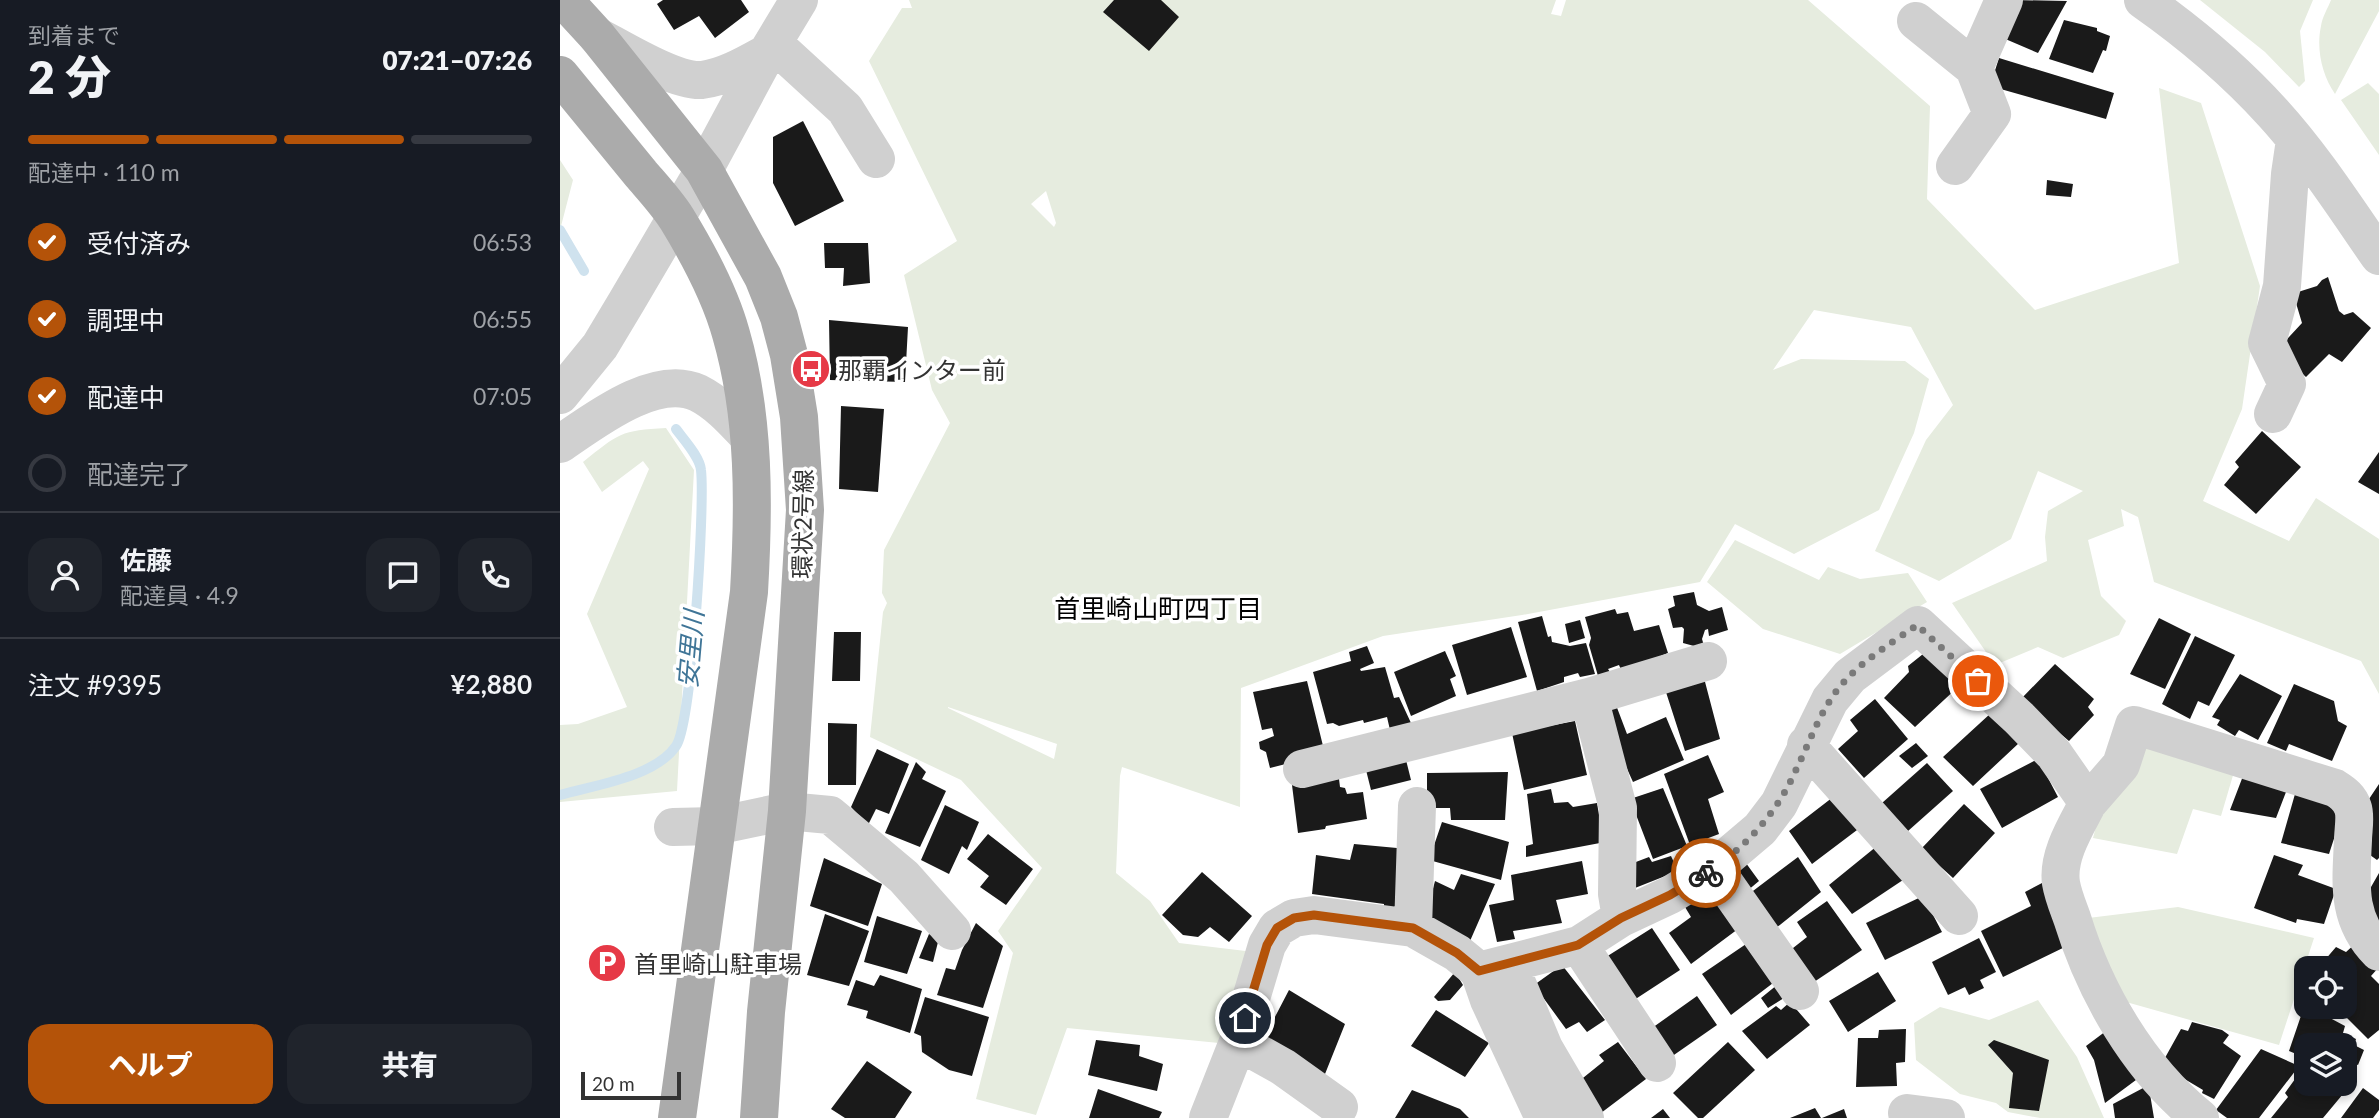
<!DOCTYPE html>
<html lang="ja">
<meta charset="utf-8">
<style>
body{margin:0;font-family:Lato,"Noto Sans JP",sans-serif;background:#20242c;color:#f1f3f6;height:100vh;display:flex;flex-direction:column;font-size:26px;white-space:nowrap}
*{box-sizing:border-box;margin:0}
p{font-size:23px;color:#9ea1a6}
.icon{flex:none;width:38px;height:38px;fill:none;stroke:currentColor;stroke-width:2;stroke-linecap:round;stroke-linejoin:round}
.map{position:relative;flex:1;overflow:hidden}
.side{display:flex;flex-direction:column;background:#171b24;width:560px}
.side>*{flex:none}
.fabs{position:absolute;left:1734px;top:956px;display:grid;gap:14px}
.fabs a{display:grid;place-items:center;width:63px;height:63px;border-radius:14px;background:#171b24;box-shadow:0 4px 10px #0003;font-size:35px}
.scale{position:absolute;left:21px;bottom:18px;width:100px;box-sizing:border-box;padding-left:7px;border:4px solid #333;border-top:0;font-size:19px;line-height:24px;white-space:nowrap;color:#333;-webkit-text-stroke:5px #fff;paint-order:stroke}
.pin{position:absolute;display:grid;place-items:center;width:60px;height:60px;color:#fff;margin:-30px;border:4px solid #fff;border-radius:50%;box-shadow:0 2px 7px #0007}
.courier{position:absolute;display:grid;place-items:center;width:70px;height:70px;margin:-35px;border:5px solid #b45309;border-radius:50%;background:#fff;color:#222;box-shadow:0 2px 9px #0007}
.head em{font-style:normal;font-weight:800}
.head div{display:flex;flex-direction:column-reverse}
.head{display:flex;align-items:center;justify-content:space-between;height:119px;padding:0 28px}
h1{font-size:46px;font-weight:800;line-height:52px}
.bar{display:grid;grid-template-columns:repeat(4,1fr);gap:10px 7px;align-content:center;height:84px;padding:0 28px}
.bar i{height:9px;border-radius:5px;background:#363941}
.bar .on{background:#b45309}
.bar p{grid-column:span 4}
.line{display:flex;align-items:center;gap:18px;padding:0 28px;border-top:2px solid #363941}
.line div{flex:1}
.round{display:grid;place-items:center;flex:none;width:74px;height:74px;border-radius:21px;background:#20242c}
ol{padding:0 28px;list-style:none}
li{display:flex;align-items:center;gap:21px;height:77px}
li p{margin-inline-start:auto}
li .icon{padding:7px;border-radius:50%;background:#b45309;color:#fff;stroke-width:4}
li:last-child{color:#9ea1a6}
li i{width:38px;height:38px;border:4px solid #363941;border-radius:50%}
.button{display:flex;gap:14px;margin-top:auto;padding:14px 28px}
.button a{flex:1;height:80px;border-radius:21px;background:#b45309;color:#fff;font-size:28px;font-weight:800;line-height:80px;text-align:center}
.button a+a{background:#20242c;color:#f1f3f6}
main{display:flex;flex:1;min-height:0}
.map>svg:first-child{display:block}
.green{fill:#e6ecdf;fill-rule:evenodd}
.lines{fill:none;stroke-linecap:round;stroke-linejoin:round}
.stream{stroke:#cfe2ee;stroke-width:10}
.building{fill:#1a1a1a}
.minor{stroke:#d0d0d0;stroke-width:38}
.major{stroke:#ababab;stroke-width:38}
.done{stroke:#7a7a7a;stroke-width:7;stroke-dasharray:0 12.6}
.route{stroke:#b45309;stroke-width:9}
.labels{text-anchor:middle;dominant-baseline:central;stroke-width:7;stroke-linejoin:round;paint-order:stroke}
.poi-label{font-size:24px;fill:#333;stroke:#fff;text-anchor:start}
.street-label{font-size:24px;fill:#333;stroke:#fff}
.neighbourhood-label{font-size:26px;fill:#000;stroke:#fff}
.water-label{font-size:26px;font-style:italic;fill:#3f7597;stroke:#fff}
</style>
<main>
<section class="side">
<div class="head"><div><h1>2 分</h1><p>到着まで</p></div><em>07:21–07:26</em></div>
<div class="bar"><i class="on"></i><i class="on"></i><i class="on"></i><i></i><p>配達中 · 110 m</p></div>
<ol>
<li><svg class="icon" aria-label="check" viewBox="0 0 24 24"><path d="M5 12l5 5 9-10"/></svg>受付済み<p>06:53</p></li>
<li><svg class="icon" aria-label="check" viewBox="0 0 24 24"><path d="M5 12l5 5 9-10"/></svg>調理中<p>06:55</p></li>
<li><svg class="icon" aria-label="check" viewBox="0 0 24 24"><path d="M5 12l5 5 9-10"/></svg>配達中<p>07:05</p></li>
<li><i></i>配達完了</li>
</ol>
<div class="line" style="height:126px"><a class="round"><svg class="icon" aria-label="person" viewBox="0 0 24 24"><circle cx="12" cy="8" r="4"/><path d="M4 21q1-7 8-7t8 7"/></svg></a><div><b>佐藤</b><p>配達員 · 4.9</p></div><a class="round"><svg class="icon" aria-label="chat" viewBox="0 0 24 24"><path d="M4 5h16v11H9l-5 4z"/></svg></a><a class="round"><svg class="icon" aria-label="phone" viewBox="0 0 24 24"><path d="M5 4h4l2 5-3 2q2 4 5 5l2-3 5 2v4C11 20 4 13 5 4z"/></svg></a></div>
<div class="line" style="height:91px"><div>注文 #9395</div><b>¥2,880</b></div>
<div class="button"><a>ヘルプ</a><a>共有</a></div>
</section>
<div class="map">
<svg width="1819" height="1118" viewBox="0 0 1819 1118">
<rect width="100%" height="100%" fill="#fff"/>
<path class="green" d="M349 0H996L991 14 1001 16 1006 0H1248L1370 106 1367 199 1475 310 1619 263 1599 88 1641 103 1700 286 1682 409 1643 501 1729 541 1756 498 1819 539V694L1801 661 1594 582 1578 517 1561 509 1564 526 1528 540 1541 596 1566 621 1559 635 1503 658 1478 647 1435 665 1392 603 1487 561 1485 537 1488 511 1523 491 1478 471 1451 539 1379 581 1315 551 1366 440 1393 405 1351 327 1254 310 1213 370 1241 359 1345 361 1369 379 1354 433 1319 510 1234 554 1175 524 1140 582 962 615 823 636 681 688 680 807 562 767 560 776 556 873 590 901 619 943 694 952 659 1043 507 1028 476 1115 416 1099 453 953 438 931 482 868 401 780 310 737 323 612 327 603 322 593 324 550 390 423 372 390 344 275 397 241 309 61 342 8H352ZM486 191 496 223 494 227 471 204ZM388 707 497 744 494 759 388 708Z
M1640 0H1753L1740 31 1745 81 1739 87 1705 52Z
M1771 0H1819V11L1775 94C1762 75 1756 49 1761 26 1762 17 1768 8 1771 0Z
M1808 83 1819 94V155L1781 100Z
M0 160 13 180 0 230Z
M106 428 134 470 117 791 0 802V725L18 724 67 707 27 614 89 469 83 461 42 492 23 462C58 434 61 430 106 428Z
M1175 540 1259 580 1268 567 1300 579 1348 573 1367 602 1280 654 1203 629 1147 582Z
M1589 740 1674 772 1661 816 1633 809 1617 854 1533 838 1542 803Z
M1618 907 1754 938 1719 1045 1559 1000 1520 919Z
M1478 1000 1517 1057 1544 1118H1480L1448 1112 1436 1103 1400 1094 1356 1060 1354 1023 1380 1007 1429 1020Z"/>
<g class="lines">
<path class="stream" d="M0 230 24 271
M0 795C34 785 95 777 116 746 132 723 145 505 141 470 140 457 124 440 116 429"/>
</g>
<path class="building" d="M103 0H181L189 12 155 38 139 16 114 30 97 4Z
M554 0H601L619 17 589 51 543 12Z
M1454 0 1507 1 1478 53 1436 35Z
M1504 20 1537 28V31L1550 36 1546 51 1543 50 1533 73 1489 59Z
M1439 58 1554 93 1546 119 1430 86Z
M243 121 284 201 235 226 213 183V137Z
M1487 180 1513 184 1511 197 1486 195Z
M264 243H308L310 283 283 286 284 268H265Z
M1768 277 1779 311 1784 315 1793 312 1811 328 1782 362 1769 354 1746 377 1717 350 1742 323 1736 303 1738 292 1757 286 1762 280Z
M269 320 348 327 345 382 270 380Z
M281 406 324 409 318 492 279 489Z
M1702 431 1741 467 1696 514 1664 485 1679 467 1675 462Z
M1819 452V494L1798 482Z
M1134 592 1137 605 1149 611 1162 607 1168 630 1149 636 1148 629 1145 630 1142 639 1145 649 1123 643 1124 629 1122 627 1113 628 1108 609 1115 606 1113 596Z
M1055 609 1057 614 1068 612 1074 631 1099 625 1108 653 1062 672 1059 665 1048 669 1050 672 1038 676 1029 645 1031 638 1025 617Z
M982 616 988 637 991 636 992 642 1010 646 1026 643 1035 674 1020 677 1018 673 1004 677V682L977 691 958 622Z
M1599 618 1631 634 1605 689 1570 674Z
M1020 620 1025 638 1009 643 1005 624Z
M951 627 967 677 907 695 892 645Z
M274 632H301L300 681H272Z
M1635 636 1675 655 1649 706 1638 701 1630 719 1602 704Z
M807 646 814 663 800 669 801 671 825 667 834 698 839 697 851 723 830 730 827 717 804 723 803 720 779 726 773 723 767 724 753 672 791 661 789 652Z
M885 651 896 676 890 679 896 696 851 716 834 672Z
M1363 654 1399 686 1355 727 1324 698 1349 672 1348 666Z
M1495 664 1534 699 1528 707 1534 715 1509 741 1460 700Z
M1680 674 1722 696 1698 740 1679 730 1675 736 1657 725 1660 720 1652 717Z
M1144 678 1160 739 1125 751 1104 686Z
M747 681 765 754 710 768 706 752 700 749 699 742 714 736 712 728 702 730 693 692Z
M1734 684 1774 701 1778 721 1787 726 1772 761 1729 744 1726 751 1707 743Z
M1315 699 1348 739 1304 778 1278 749 1298 731 1290 720Z
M1056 705 1067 734 1106 717 1124 760 1073 782 1054 740 1045 707Z
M1431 713 1459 743 1413 786 1383 757Z
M1015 721 1027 775 964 790 952 733Z
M268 723 297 724 296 785H268Z
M1356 743 1368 756 1352 768 1339 756Z
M317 749 349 764 329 814 316 809 308 825 291 807Z
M844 752 851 780 811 790 804 762Z
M1148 755 1164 792 1148 799 1159 834 1130 845 1104 774Z
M1478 759 1498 797 1442 828 1420 789Z
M356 762 366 772 362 779 386 791 360 847 325 833Z
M1367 763 1393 791 1348 831 1322 803Z
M948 772 945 820H891L890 808H867V773Z
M1683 776 1726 792 1716 818 1670 810Z
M779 779 780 787 785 788 787 794 803 792 807 819 766 826 765 829 738 833 732 785Z
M1819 784V858L1817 860 1803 850 1805 805Z
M1737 787 1782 814 1769 854 1721 843Z
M1103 788 1127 846 1093 859 1070 799Z
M991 789 994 803 1008 802 1013 807 1037 803 1040 821V843L966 857V846L973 844 967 794Z
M1277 794 1301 827 1252 864 1229 831Z
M1404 804 1435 833 1393 878 1361 849Z
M385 805 419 822 407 850 402 846 389 874 361 860Z
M882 822 949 842 941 880 869 860Z
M428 834 473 869 446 905 420 887 429 876 407 859Z
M794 844 837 848 843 915 824 914V904L752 894 756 855 790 860Z
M1317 846 1343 880 1292 914 1269 885Z
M1714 855 1743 865 1738 875 1776 889 1764 924 1737 919 1736 923 1694 908Z
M1111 856 1118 871 1075 888 1068 865 1089 857 1092 862Z
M1238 857 1261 892 1216 928 1189 894Z
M264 858 322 884 308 926 250 906Z
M1183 859 1199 881 1187 891 1170 869Z
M1022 861 1028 894 996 900 1002 923 953 931 955 939 937 942 929 905 954 900 951 875Z
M642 872 692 916 669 942 650 927 638 937 623 935 602 915Z
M1819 873V922L1803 901Z
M901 874 935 884 910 941 866 916 875 881 894 890Z
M1482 883 1509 945 1443 977 1421 931 1471 906 1465 892Z
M1144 885 1178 929 1131 964 1109 933 1131 917 1122 902Z
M1363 896 1382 932 1325 960 1306 923Z
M1267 901 1302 950 1251 984 1228 952 1247 937 1237 922Z
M265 914 309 931 289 986 247 975Z
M317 916 362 931 347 974 304 962Z
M416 923 443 946 423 1008 377 995 386 968 395 970 402 950Z
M1092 928 1120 970 1071 1002 1046 957Z
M369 934 379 938 373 962 359 958Z
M1419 938 1436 972 1420 980 1424 988 1409 995 1405 987 1388 995 1372 962Z
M1189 942 1217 980 1171 1015 1142 974Z
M1796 943 1819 967 1811 976 1819 984V1030L1808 1039 1775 1006H1785V968H1758L1776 947 1786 952Z
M1002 965 1045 1020 1027 1032 1019 1022 1006 1029 974 985Z
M895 972 903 985 890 1000 878 1001 874 997Z
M1318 972 1336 1001 1288 1032 1269 1001Z
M320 975 362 989 350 1033 306 1018 308 1011 287 1005 296 980 314 986Z
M1222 981 1232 993 1208 1008 1201 998Z
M729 990 785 1024 763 1079 704 1038Z
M1137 996 1157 1025 1111 1057 1092 1028Z
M365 997 429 1017 412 1076 389 1070 362 1052 361 1036 354 1033Z
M1746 1001V1006H1761L1772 1010 1770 1018 1785 1026 1783 1033 1796 1039 1794 1045 1804 1050 1798 1065 1785 1060V1045H1746V1058L1729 1051Z
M1230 1002 1250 1025 1207 1059 1182 1031 1216 1006 1221 1010Z
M876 1010 929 1043 905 1077 851 1046Z
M1632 1022 1662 1030 1669 1035 1663 1043 1681 1056 1654 1099 1642 1093 1643 1090 1601 1065 1621 1029 1628 1031Z
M1346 1029 1345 1062 1336 1063 1337 1086 1296 1087 1298 1038H1318L1319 1030Z
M1546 1031 1580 1077 1545 1103 1534 1060 1526 1046Z
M536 1040 580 1045 579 1056 603 1064 597 1091 528 1075Z
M1434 1040 1489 1060 1479 1111 1449 1108 1453 1073 1428 1045Z
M1058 1042 1086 1079 1041 1113 1018 1082 1044 1061 1039 1055Z
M1168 1042 1195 1070 1143 1118H1138L1113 1093Z
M1701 1049 1739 1066 1699 1118H1667L1656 1110Z
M307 1061 352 1092 335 1118H285L271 1109Z
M1746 1064V1083H1769L1783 1094 1763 1118H1711L1728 1097 1725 1093Z
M1585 1087 1590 1094 1594 1118H1555L1553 1104Z
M1803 1088 1819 1100V1110L1813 1118H1781Z
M538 1089 602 1112 599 1118H529Z
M852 1090 900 1109 909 1118H835Z
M1255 1108 1261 1118H1230Z
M1103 1109 1110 1118H1091Z
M1284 1109 1287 1118H1262Z"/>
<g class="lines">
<path class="minor" d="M1583 0C1630 33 1674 70 1713 113 1753 157 1785 207 1819 256
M1356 21 1414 68
M37 36C62 49 115 82 142 80 165 77 187 64 207 53
M213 43 285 109 316 159
M1395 166 1432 114 1414 68 1444 0
M0 395 40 346 67 301 144 170 207 53 239 0
M1713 414 1727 384 1707 343 1722 286 1730 174 1735 140
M0 444C34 421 95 373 138 393 158 403 173 420 188 436
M1029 697 1148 661
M1246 745 1399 916
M742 769 1029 697 1058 808 1057 894 1061 918
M1528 803 1561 765 1574 725 1775 788C1783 793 1790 798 1793 808 1796 817 1793 831 1793 840 1791 883 1786 919 1819 952
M113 827 156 826 227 811 270 815 344 877 392 931
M1154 868 1240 991
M853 928 857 806
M1019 945 1097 1063
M949 964 984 1048 1025 1118
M919 971 1019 945 1061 918 1110 895 1154 868 1200 829 1219 804 1270 700 1290 676 1358 625 1459 718 1494 754 1528 803C1516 826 1497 856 1501 883 1503 895 1508 907 1512 918 1535 993 1579 1069 1640 1118
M678 1042 723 1067 779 1107
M1347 1113 1386 1118
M648 1118 678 1042 707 945 717 928 734 918 754 915 853 928 897 953 919 971 929 1000 984 1118"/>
<path class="major" d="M4 0 37 36 144 170 203 277 219 317 229 355 239 417 245 510 227 811 206 1012 199 1118
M0 75C27 108 54 141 81 174 93 188 107 203 117 219 139 255 160 294 171 334 195 417 194 506 189 592L117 1118"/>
</g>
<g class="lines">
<path class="done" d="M1146 873C1183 850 1216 814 1234 774 1246 750 1255 725 1269 702 1289 668 1326 647 1357 625L1418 681"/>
<path class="route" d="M685 1018 707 945 717 928 734 918 754 915 853 928 897 953 919 971 1018 945 1061 918 1110 895 1146 873"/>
</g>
<defs>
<g id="bus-disc" transform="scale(2.0125)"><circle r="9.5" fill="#e63946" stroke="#fff"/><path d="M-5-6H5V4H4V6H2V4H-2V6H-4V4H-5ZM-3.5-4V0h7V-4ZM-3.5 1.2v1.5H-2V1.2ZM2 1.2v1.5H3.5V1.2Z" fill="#fff"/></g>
<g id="parking-disc" transform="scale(2.0125)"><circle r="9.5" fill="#e63946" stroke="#fff"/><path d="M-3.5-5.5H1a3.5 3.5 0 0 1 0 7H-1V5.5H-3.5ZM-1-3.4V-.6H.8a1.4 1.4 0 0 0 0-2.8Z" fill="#fff"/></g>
</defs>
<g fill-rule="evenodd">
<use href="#bus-disc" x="251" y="369"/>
<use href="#parking-disc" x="47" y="963"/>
</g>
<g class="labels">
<g class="poi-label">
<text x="278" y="369">那覇インター前</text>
<text x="74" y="963">首里崎山駐車場</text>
</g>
<g class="street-label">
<text transform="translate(242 524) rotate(-89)">環状2号線</text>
</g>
<g class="neighbourhood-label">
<text x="598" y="608">首里崎山町四丁目</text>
</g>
<g class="water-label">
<text transform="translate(130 649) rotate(-85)">安里川</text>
</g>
</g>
</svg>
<div class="fabs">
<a><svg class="icon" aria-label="locate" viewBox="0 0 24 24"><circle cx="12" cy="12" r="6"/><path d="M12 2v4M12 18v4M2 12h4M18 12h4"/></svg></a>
<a><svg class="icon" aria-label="layers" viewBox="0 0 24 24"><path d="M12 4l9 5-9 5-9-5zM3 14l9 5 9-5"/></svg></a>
</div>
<div class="scale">20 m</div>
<div class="pin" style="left:1418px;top:681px;background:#ea580c"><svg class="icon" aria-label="bag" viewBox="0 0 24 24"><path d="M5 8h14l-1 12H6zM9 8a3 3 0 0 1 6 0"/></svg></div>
<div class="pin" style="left:685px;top:1018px;background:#1f2937"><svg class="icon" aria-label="home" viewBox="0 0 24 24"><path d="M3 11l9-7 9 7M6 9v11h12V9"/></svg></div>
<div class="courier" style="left:1146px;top:873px"><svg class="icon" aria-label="bike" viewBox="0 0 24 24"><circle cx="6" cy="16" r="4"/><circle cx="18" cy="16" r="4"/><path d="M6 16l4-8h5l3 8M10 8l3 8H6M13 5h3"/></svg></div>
</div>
</main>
